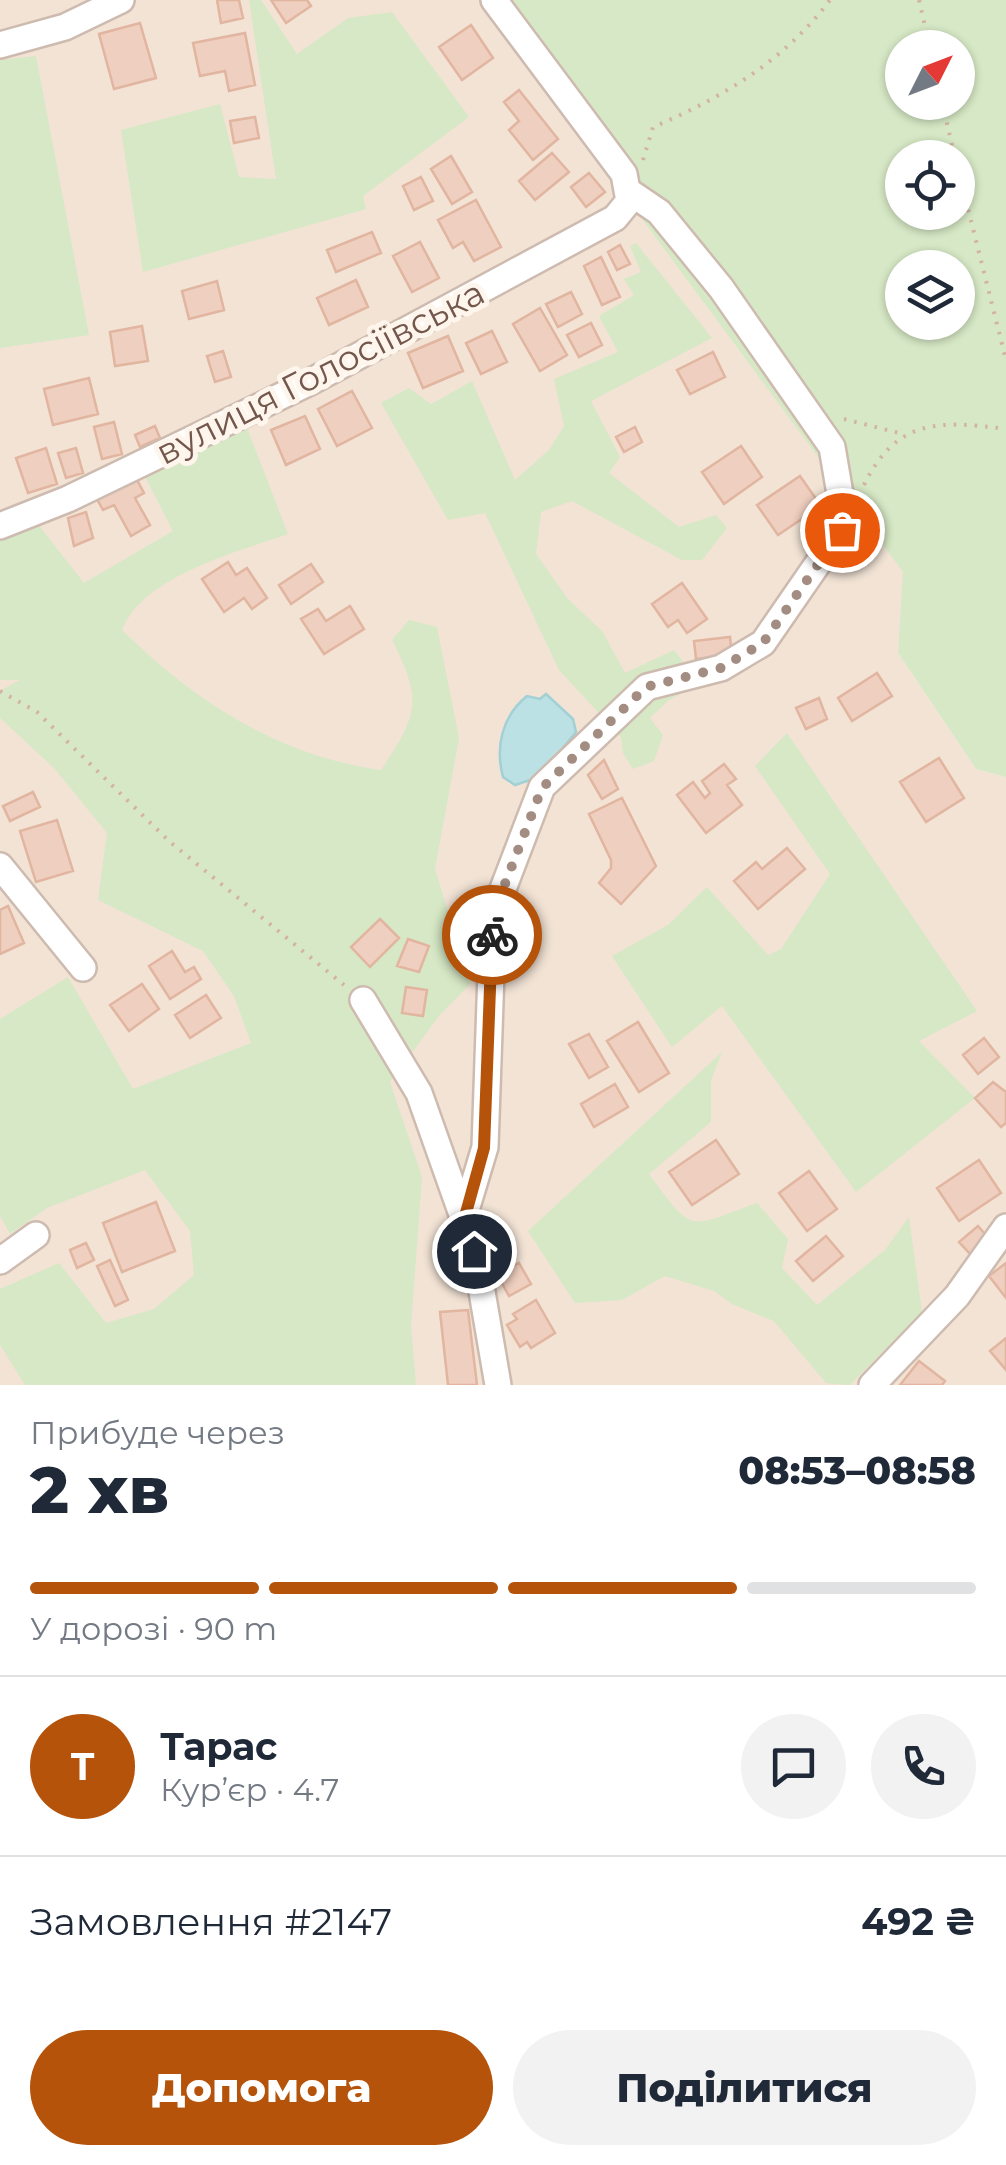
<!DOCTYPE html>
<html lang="uk">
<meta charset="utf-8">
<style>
body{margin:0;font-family:Montserrat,sans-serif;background:#f2f2f3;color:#1f2937;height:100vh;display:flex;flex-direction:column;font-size:38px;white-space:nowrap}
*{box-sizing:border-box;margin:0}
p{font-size:32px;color:#747a83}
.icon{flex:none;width:55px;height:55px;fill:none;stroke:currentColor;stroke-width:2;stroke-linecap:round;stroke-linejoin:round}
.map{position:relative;height:1385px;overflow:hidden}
.drawer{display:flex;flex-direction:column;background:#fff;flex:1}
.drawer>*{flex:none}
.needle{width:65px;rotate:48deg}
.controls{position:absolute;left:885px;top:30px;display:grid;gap:20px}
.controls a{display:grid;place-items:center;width:90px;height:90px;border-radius:50%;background:#fff;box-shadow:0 2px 8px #0004;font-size:50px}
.pin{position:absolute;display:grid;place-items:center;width:85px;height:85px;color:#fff;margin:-42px;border:5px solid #fff;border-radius:50%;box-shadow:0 2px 10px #0007}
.courier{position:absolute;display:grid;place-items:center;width:100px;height:100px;margin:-50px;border:8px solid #b45309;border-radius:50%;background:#fff;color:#222;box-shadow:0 2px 12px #0007}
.head em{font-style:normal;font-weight:800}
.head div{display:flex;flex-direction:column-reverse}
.head{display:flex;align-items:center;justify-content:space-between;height:170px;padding:0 30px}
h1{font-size:65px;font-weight:800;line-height:75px}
.bar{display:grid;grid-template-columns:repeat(4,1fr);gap:15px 10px;align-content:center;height:120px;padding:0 30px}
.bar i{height:12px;border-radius:8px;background:#e0e1e3}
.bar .current{background:#b45309}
.bar p{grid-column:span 4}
.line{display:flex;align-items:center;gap:25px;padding:0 30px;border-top:2px solid #e0e1e3}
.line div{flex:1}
.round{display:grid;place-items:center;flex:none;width:105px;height:105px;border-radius:52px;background:#f2f2f3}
.action{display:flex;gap:20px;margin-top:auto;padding:20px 30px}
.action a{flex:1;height:115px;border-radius:60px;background:#b45309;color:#fff;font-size:40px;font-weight:800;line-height:115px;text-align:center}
.action a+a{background:#f2f2f3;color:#1f2937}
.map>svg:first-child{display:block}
.residential{fill:#f2e3d5}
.green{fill:#d6e8c5;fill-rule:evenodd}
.water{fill:#bbe1e4;stroke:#a2d0d5;stroke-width:2.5}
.building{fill:#efcfbf;stroke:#e1b5a0;stroke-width:2.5}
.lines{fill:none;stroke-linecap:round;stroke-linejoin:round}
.street-casing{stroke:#cebbb0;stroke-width:30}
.path{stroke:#d4b2a2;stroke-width:4;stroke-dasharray:2.5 8;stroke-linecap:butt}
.street{stroke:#fff;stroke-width:25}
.done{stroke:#a38d82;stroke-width:10;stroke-dasharray:0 18}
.route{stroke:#b45309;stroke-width:12}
.labels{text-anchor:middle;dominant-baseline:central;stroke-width:10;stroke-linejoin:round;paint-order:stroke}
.street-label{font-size:35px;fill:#73574c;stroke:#fef6ec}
</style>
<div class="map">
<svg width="1006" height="1385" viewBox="0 0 1006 1385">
<rect width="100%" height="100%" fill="#fbf2e6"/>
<path class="residential" d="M0 0H480L904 573 898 653 976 769 1006 777V1385H0Z"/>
<path class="green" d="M249 0H261L297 54 348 18 392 12 469 117 363 196 366 209 143 272 121 130 220 104 239 177 276 179Z
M480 0H1006V777L976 769 898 653 903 572ZM902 48H958V102H902ZM902 158H958V212H902ZM902 268H958V322H902Z
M36 56 89 335 0 348V60Z
M636 243 712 338 591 401 620 457 609 473 679 527 716 515 727 528 702 560H682L572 501 541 512 536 554 568 599 602 631 625 673 674 650 700 684 669 700 650 718 663 735 654 761 633 769 623 753 621 737 559 670 485 513 448 520 381 403 409 388 431 404 472 381 515 480 549 450 564 426 554 379 618 352 599 316 634 295 624 279 641 272 630 246Z
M242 415 288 534C236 552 143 576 122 630 195 702 279 756 381 770 418 715 423 700 392 640L409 620 437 627 459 738 435 869 470 984 439 1016 390 1082 422 1177 411 1326 416 1385H25L0 1345V1289L59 1263 106 1323 154 1309 194 1275 190 1231 145 1170 47 1208 10 1234 0 1216V1019L68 977 133 1089 251 1043 234 996 203 951 98 900 107 833 54 768 0 718V691L20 680H0V526L30 514 84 583 173 531 139 465Z
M787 733 977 1011 919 1041 975 1098 856 1192 722 1006 672 1047 612 956 668 925 707 887 768 955 781 949 830 874 755 766Z
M722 1052 711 1080V1122L649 1174C695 1237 688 1227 757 1203L788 1239 782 1268 817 1305 885 1250 909 1217 922 1312 850 1385 826 1383 774 1321 732 1304 714 1291 665 1276 622 1300 575 1303 528 1231Z"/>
<path class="water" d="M546 694 573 719 576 732 539 777 515 785 503 777C495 747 502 716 527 696L540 699Z"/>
<path class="building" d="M217 0H239L243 18 221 23Z
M271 0H307L311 6 286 23Z
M140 23 156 78 114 89 99 34Z
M471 25 493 58 462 80 439 47Z
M245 33 255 85 229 91 225 71 200 76 193 43Z
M519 90 558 139 533 160 509 130 519 121 504 102Z
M255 117 259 138 234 143 230 121Z
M552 153 569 172 535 200 519 181Z
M451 156 472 192 452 204 431 169Z
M589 173 605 192 586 207 571 187Z
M421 177 433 201 414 210 403 186Z
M476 200 501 247 474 261 463 242 453 248 438 220Z
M372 232 381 253 336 272 327 250Z
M420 242 439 278 412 292 393 256Z
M620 245 630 264 617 270 608 252Z
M601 257 620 297 602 305 584 266Z
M356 280 368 307 329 325 317 298Z
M217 281 224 310 189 319 182 291Z
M571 292 582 314 558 327 546 304Z
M540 308 567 355 540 371 513 324Z
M591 323 602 345 579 357 567 335Z
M142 326 148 361 115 366 110 332Z
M492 331 507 362 481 374 466 343Z
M448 336 463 371 423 388 408 353Z
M223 351 231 377 215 382 207 356Z
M713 352 725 377 690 394 677 370Z
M89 378 98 414 53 425 44 389Z
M352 391 372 428 337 446 318 409Z
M305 416 320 449 286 465 271 430Z
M114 422 122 454 102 459 94 427Z
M155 426 160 438 140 447 135 435Z
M635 427 642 442 624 452 616 437Z
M741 446 762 477 724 504 702 472Z
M46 448 57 484 28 493 16 458Z
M76 448 83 473 66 478 58 453Z
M800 476 821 506 778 535 757 505Z
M136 478 144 493 135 498 150 525 131 536 114 505 103 510 97 499Z
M86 512 93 538 74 546 68 518Z
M228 562 236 575 247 568 267 598 252 609 244 598 224 612 202 579Z
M311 564 323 582 291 604 279 585Z
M682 583 707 619 687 633 678 620 668 627 652 604Z
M350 606 364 629 324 654 301 619 318 609 326 621Z
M730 637 732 655 696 659 694 641Z
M877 673 892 696 852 721 838 698Z
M819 698 827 719 806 729 796 708Z
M939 758 964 798 926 822 900 782Z
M604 760 618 789 602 799 588 775Z
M724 764 736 779 727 785 742 805 706 833 677 795 693 782 705 798 710 793 702 781Z
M33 792 40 807 10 821 3 806Z
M622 798 656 866 621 904 599 883 611 868V860L589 814Z
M57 820 73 871 36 882 20 831Z
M787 848 805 869 758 909 734 881 756 862 762 869Z
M8 906 24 943 0 954V910Z
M380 919 399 938 370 967 351 947Z
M408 939 429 946 419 972 397 966Z
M172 951 185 972 194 967 201 979 170 999 149 966Z
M142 984 159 1009 129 1031 110 1005Z
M406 987 427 990 423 1016 402 1013Z
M206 995 221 1018 190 1038 175 1015Z
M638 1022 669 1073 639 1092 607 1041Z
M589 1034 608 1067 589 1078 569 1044Z
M984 1038 999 1057 978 1074 963 1055Z
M993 1082 1006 1092V1123L1001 1127 975 1098Z
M615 1084 628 1107 594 1127 581 1104Z
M716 1140 739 1174 692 1205 669 1172Z
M979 1160 1001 1193 959 1221 937 1188Z
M809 1171 837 1209 807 1231 779 1193Z
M156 1202 175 1251 122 1272 103 1223Z
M978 1226 990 1240 972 1256 959 1242Z
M826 1236 843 1256 813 1281 796 1261Z
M86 1243 94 1260 77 1268 70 1250Z
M110 1260 128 1300 115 1306 97 1266Z
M519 1263 531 1284 509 1296 497 1274Z
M1006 1263V1298L989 1276Z
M536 1300 555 1333 531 1348 527 1342 520 1347 507 1325 517 1319 513 1314Z
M468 1310 477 1385H448L440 1312Z
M1006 1338V1370L990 1351Z
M919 1361 945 1381 942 1385H900Z"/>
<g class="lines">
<g class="street-casing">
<path id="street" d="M0 45 65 27 121 0
M631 193 659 212 721 288 832 447 845 523
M0 526 68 499 310 382 615 218 629 201 624 174 494 0
M0 866 83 968
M363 1000 419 1093 475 1251 498 1385
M463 1220 485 1147 493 915 542 787 647 687 721 668 763 643 841 530
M0 1261 36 1235
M872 1385 957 1296 1006 1227"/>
</g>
<path class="path" d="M919 0 930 48
M942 102 955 158
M643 160 653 127C722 98 784 61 830 0
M958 169 1006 360
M844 419 903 434
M864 485C896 419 939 420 1006 429
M0 691 37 712 170 842 344 985"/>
<use href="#street" class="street"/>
</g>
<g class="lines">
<path class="done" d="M492 935 493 915 542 788 646 687 721 668 763 643 842 530"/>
<path class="route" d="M474 1251 464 1220 484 1148 492 935"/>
</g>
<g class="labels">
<g class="street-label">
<text transform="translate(320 372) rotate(-27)">вулиця Голосіївська</text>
</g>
</g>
</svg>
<div class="controls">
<a><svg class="needle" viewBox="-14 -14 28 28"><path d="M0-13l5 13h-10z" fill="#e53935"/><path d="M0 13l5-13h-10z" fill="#747a83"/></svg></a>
<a><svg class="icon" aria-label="locate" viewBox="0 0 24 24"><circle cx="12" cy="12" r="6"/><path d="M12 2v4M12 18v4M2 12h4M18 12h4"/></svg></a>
<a><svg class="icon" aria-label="layers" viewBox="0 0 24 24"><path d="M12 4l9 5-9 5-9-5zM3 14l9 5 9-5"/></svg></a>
</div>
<div class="pin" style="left:842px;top:530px;background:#ea580c"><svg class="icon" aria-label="bag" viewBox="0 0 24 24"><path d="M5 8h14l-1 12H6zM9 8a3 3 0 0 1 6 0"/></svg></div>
<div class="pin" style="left:474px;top:1251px;background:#1f2937"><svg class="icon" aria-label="home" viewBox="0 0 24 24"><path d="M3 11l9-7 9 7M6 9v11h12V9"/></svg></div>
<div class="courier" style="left:492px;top:935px"><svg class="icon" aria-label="bike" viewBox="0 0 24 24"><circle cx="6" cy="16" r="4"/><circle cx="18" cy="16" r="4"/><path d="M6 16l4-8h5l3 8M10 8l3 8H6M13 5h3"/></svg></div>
</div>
<section class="drawer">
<div class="head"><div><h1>2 хв</h1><p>Прибуде через</p></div><em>08:53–08:58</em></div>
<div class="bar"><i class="current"></i><i class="current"></i><i class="current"></i><i></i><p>У дорозі · 90 m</p></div>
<div class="line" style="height:180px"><b class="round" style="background:#b45309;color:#fff">Т</b><div><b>Тарас</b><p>Кур’єр · 4.7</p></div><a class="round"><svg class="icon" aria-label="chat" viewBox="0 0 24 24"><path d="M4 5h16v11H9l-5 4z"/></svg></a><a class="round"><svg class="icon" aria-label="phone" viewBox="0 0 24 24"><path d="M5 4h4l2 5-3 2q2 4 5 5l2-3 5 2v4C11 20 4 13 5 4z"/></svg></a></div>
<div class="line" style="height:130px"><div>Замовлення #2147</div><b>492 ₴</b></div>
<div class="action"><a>Допомога</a><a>Поділитися</a></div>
</section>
